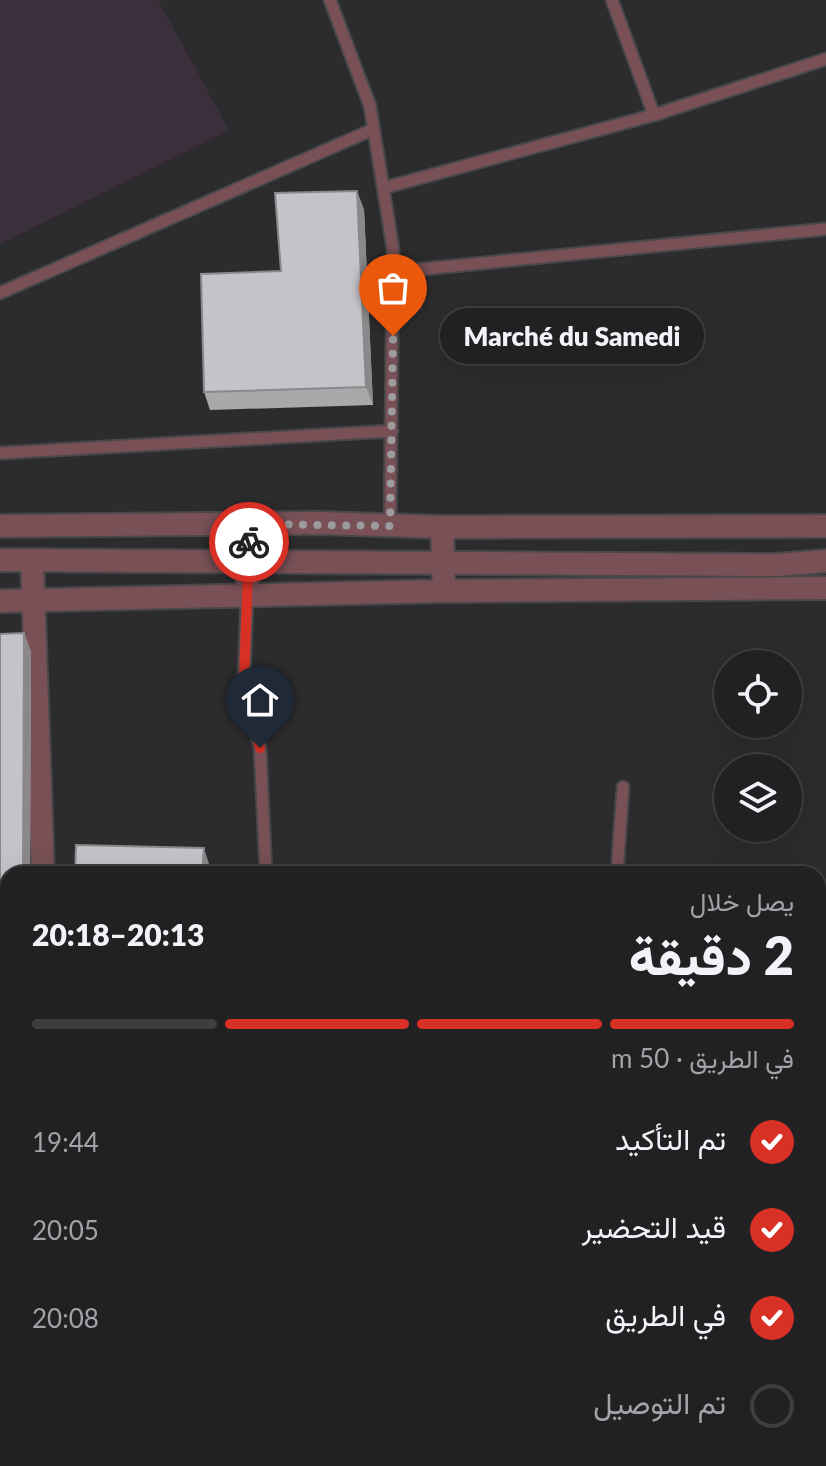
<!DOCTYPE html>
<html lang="ar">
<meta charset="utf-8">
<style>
body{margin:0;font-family:Lato,Vazirmatn,sans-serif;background:#2d2e30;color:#f1f3f6;direction:rtl;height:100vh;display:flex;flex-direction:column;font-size:30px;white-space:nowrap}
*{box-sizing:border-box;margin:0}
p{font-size:26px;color:#a2a3a6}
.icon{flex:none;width:44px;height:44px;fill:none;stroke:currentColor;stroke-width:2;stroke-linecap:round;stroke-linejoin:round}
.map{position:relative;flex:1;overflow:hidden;direction:ltr}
.side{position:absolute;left:0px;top:866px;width:826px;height:600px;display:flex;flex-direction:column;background:#212123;border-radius:24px 24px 0 0;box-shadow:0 8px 32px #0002,0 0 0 2px #3e3e41;direction:rtl}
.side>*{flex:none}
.controls{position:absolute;left:714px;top:650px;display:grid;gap:16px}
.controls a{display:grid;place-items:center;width:88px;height:88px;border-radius:50%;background:#212123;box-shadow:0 8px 32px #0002,0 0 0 2px #3e3e41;font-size:40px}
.pin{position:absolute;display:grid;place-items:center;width:68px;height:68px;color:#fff;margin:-82px -34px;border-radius:50% 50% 50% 0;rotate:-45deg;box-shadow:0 0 8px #0007}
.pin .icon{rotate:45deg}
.courier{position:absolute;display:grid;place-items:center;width:80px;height:80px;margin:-40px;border:6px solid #d93025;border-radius:50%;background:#fff;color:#222;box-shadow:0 2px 10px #0007}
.bubble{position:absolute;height:56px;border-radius:28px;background:#212123;box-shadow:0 8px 32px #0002,0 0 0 2px #3e3e41;font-size:26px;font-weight:800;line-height:56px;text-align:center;direction:rtl}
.head em{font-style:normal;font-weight:800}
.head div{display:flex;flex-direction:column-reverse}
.head{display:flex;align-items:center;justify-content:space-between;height:136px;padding:0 32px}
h1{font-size:52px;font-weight:800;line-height:60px}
.bar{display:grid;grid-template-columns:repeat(4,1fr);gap:12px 8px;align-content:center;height:96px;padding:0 32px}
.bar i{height:10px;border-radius:6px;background:#3e3e41}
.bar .on{background:#d93025}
.bar p{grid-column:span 4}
ol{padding:0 32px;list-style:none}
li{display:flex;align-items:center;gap:24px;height:88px}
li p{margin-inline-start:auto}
li .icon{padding:8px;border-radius:50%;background:#d93025;color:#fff;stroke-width:4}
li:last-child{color:#a2a3a6}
li i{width:44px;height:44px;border:4px solid #3e3e41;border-radius:50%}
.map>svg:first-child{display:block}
.industrial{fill:#3c2f3c}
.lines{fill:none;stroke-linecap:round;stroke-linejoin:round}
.service-casing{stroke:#48484b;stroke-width:15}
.minor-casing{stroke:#48484b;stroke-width:26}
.tertiary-casing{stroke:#48484b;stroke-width:26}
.service{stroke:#785056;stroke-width:11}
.minor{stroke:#785056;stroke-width:22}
.tertiary{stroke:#785056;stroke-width:22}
.wall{fill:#a9a8ab}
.shaded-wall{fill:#8a888b}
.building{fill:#c5c3c7;stroke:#8a888b;stroke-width:2}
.done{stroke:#9c9c9f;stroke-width:8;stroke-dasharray:0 14.4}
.route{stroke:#d93025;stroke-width:10}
</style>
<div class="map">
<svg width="826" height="1466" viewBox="0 0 826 1466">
<rect width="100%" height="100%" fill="#2c2c2f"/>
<path class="industrial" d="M0 0H158L229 130 0 244Z"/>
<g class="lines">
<g class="service-casing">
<path id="service" d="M330 0 370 106 393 249 390 526
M612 0 654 115
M383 188 654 115 826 59
M393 272 826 229
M0 293 374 129
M0 453 392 431
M247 596 244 681 260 748 266 874
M617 874 623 787"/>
</g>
<g class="minor-casing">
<path id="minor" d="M442 527 444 591
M32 560 43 874
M247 596 249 524
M0 601 444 591 826 588
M0 974H8
M818 1046 826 1053
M818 1230 826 1206
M818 1393 826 1398
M588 1458 594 1466
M137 1466 143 1458
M446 1466 450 1458
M515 1466 530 1458"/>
</g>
<g class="tertiary-casing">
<path id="tertiary" d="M0 526 320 523 442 527 826 526
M0 560 777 565 826 561"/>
</g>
<use href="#service" class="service"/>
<use href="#minor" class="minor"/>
<use href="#tertiary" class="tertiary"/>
</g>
<path class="wall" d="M364 209 373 405 210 410 204 392 281 271Z
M24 633 31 652 30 874H8V947L0 948V634Z
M0 980 7 1436 0 1423Z
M826 1253V1350L818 1346V1267Z
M67 1458H121L113 1466H79Z
M362 1458H389L370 1466H367Z"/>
<path class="shaded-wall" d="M357 191 364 209 373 405 366 387Z
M24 633 31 652 30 874H23Z
M204 848 210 867V874H202Z
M8 1413V1435L7 1436 0 1417Z
M96 1458H121L113 1466H94L92 1462Z"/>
<path class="building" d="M357 191 366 387 204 392 201 274 281 271 275 193Z
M24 633 23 874H8V929H0V634Z
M76 845 204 848 202 874H75Z
M0 980 8 989V1413L0 1417Z
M826 1253V1335L818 1331V1267Z
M86 1458H96L92 1462Z
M160 1458H347L353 1466H154Z"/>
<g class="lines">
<path class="done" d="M249 542V524L390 526 393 336"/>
<path class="route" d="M249 542 244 681 260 748"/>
</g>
</svg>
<div class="controls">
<a><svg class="icon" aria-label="locate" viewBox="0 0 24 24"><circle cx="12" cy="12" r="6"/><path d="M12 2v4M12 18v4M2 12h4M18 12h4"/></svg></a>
<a><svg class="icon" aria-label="layers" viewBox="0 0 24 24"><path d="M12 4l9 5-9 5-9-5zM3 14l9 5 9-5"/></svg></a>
</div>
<div class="pin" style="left:393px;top:336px;background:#ea580c"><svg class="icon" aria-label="bag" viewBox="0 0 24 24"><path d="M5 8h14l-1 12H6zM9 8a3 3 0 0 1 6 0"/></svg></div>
<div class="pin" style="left:260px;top:748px;background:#1f2937"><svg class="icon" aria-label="home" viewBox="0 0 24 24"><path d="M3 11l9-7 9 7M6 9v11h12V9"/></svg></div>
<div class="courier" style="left:249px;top:542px"><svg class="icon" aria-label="bike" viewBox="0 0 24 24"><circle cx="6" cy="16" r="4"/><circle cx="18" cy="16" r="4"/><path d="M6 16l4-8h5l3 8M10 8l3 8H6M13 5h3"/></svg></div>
<div class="bubble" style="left:440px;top:308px;width:264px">Marché du Samedi</div>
<section class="side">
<div class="head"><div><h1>2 دقيقة</h1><p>يصل خلال</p></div><em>20:13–20:18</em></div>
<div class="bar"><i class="on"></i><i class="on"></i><i class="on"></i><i></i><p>في الطريق · 50 m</p></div>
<ol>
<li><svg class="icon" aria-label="check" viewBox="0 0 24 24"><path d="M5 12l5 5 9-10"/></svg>تم التأكيد<p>19:44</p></li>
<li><svg class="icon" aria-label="check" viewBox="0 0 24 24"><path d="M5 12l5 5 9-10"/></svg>قيد التحضير<p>20:05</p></li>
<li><svg class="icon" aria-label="check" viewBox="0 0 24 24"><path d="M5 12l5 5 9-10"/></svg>في الطريق<p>20:08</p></li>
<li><i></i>تم التوصيل</li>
</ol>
</section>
</div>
